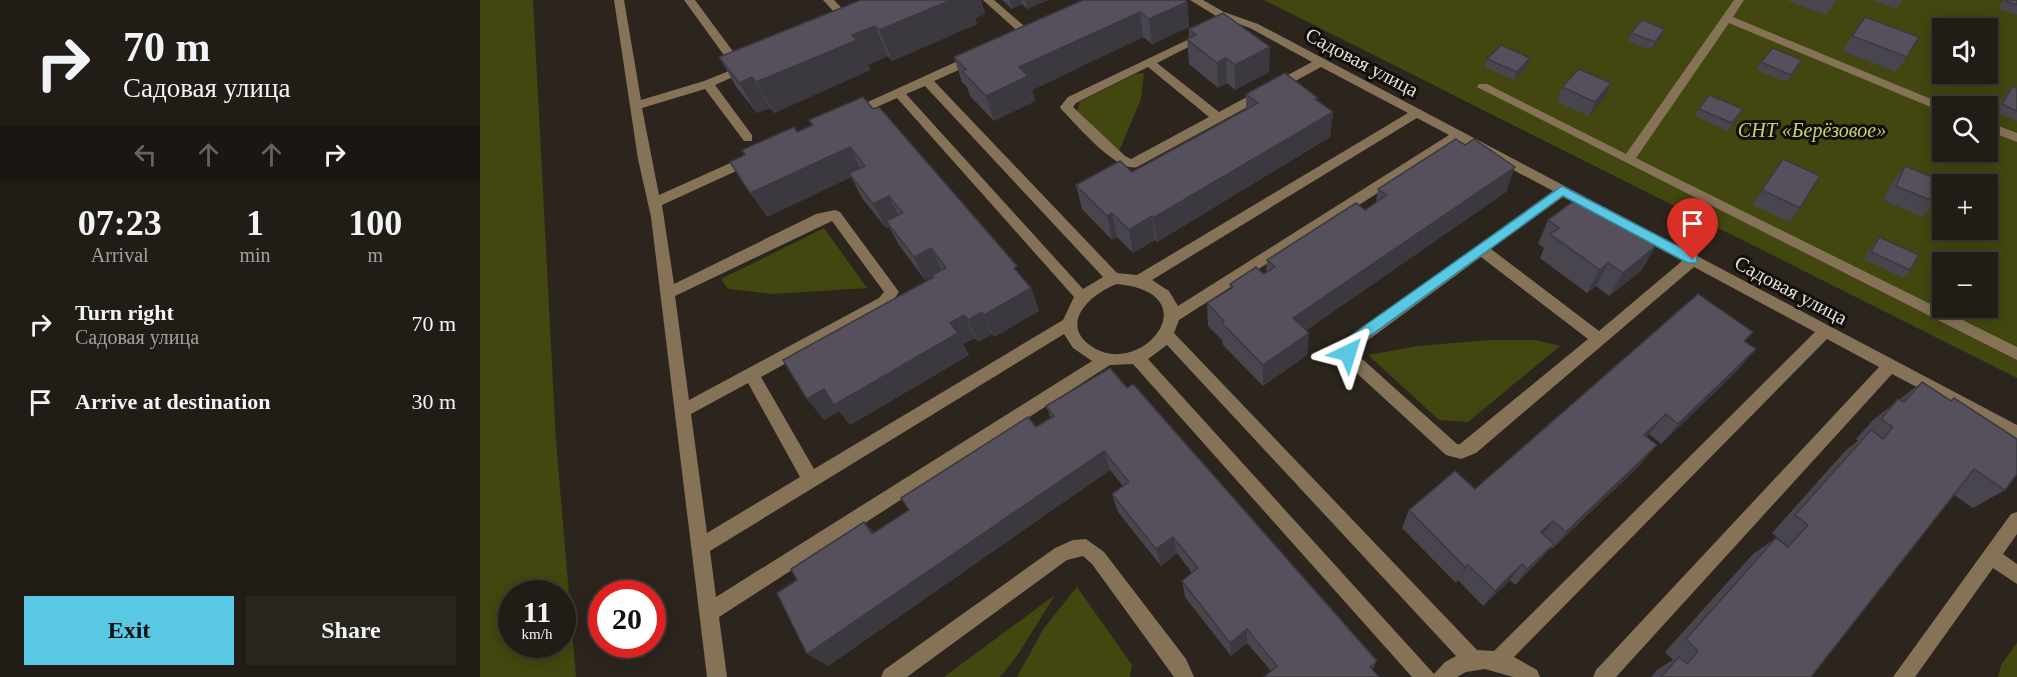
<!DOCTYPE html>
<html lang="en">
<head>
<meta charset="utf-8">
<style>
  body { margin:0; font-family:"Times New Roman",serif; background:#29251f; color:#f1f3f6; height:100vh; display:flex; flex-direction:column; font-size:22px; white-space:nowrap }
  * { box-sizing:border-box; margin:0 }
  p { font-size:20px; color:#a2a1a1 }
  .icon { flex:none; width:33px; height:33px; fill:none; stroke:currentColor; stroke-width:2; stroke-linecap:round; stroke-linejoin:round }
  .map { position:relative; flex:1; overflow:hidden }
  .details { display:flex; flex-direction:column; background:#211c16; width:480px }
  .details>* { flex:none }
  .top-card { background:#211c16; color:#f1f3f6; overflow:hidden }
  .controls { position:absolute; left:1452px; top:18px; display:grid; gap:12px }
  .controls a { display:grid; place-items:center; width:66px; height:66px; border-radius:0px; background:#211c16; box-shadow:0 3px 15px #0003,0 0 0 2px #3e3a35; font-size:30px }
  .speed { position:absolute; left:18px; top:580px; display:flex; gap:12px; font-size:30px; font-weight:700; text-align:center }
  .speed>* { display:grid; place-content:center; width:78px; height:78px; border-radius:50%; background:#211c16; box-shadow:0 3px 15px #0003,0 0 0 2px #3e3a35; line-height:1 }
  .speed small { font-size:15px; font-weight:400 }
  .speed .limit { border:9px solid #d22; background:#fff; color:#111 }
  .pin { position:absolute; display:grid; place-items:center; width:51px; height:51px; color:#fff; margin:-62px -26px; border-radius:50% 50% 50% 0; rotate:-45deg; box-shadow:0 0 6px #0007 }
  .pin .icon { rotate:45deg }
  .me { position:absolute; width:66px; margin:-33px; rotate:41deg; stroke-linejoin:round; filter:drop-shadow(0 0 4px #0008) }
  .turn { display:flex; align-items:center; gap:21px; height:126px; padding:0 24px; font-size:27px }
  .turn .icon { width:78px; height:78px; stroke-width:2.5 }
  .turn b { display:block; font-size:42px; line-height:51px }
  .lanes { display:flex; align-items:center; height:57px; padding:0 24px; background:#0003; justify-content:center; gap:30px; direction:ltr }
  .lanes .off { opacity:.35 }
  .eta { display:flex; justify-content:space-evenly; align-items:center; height:102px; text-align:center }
  .eta b { font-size:36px; font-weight:600; line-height:42px }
  .action { display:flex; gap:12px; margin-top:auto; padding:12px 24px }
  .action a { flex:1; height:69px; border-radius:0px; background:#58c8e4; color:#111; font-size:24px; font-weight:600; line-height:69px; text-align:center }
  .action a+a { background:#29251f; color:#f1f3f6 }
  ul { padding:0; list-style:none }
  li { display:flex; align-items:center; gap:18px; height:78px; padding:0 24px }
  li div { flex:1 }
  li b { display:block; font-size:22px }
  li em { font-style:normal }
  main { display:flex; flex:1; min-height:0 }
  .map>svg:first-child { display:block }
  .green { fill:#42470f; fill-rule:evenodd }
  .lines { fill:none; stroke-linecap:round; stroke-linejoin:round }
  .minor { fill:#857257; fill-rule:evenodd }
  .wall { fill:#49454e }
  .shaded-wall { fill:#3c3840 }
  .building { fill:#55505b; stroke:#3c3840; stroke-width:1.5 }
  .route { fill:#58c8e4; stroke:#398294; stroke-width:1.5 }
  .labels { text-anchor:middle; stroke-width:6; stroke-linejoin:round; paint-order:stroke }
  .street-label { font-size:20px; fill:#e4e0da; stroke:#120f0b }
  .park-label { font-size:20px; font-style:italic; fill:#c9d36a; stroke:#120f0b }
</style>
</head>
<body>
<main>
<section class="details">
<div class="top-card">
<div class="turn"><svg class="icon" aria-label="right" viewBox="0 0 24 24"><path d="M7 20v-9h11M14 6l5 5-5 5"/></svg><div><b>70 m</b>Садовая улица</div></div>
<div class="lanes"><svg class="icon off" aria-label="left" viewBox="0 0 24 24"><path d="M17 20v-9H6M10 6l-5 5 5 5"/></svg><svg class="icon off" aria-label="ahead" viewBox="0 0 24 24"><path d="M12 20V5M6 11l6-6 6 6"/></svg><svg class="icon off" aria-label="ahead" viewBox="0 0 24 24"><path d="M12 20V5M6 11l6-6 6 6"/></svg><svg class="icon" aria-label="right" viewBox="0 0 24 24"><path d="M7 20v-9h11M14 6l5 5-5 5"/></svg></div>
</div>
<div class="eta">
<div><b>07:23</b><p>Arrival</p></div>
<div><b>1</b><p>min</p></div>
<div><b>100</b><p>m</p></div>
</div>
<ul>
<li><svg class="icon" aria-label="right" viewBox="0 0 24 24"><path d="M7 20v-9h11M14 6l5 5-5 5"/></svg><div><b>Turn right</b><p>Садовая улица</p></div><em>70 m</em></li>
<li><svg class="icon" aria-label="arrive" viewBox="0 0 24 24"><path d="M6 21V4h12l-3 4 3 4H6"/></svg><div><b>Arrive at destination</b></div><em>30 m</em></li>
</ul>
<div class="action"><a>Exit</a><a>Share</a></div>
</section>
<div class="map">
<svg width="1537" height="677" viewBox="0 0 1537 677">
  <rect width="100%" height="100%" fill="#2c251d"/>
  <g class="green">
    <path d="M 0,0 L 53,0 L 76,441 L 96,677 L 0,677 ZM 32,594 L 82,594 L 82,645 L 32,645 Z"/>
    <path d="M 784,0 L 1537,0 L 1537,378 ZM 1462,28 L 1508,28 L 1508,74 L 1462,74 ZM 1462,106 L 1508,106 L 1508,152 L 1462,152 ZM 1462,184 L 1508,184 L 1508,230 L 1462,230 ZM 1462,262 L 1508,262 L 1508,308 L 1462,308 Z"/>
    <path d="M 664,73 L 661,99 L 639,151 L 597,111 L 600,102 L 656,74 Z"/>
    <path d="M 344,228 L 387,288 L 293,294 L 248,289 L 241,279 Z"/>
    <path d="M 1009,340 L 1055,340 L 1080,346 L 988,422 L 959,420 L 888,355 L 938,346 Z"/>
    <path d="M 597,587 L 652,665 L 650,677 L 537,677 L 564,628 Z"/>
    <path d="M 575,595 L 537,656 L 520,677 L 464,677 Z"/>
    <path d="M 1537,643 L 1537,677 L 1518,677 L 1521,665 Z"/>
  </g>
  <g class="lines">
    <g class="minor">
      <path d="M 134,0 L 144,0 L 161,100 L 224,81 L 254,69 L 204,0 L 215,0 L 263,65 L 271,65 L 273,68 L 235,85 L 272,135 L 272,141 L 264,141 L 225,89 L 162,108 L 179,195 L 266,156 L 271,155 L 277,159 L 276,162 L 182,205 L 194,284 L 336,214 L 355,210 L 360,212 L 419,292 L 409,306 L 281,377 L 334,469 L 583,320 L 594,297 L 417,98 L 372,118 L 366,114 L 368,111 L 491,55 L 499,55 L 499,61 L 454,81 L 637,273 L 657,275 L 928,113 L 841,67 L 657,167 C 637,173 596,124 582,110 L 580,107 L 588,97 L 726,31 L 730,32 L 730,36 L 677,63 L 739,112 L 832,62 L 770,28 L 736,16 L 710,0 L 723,0 L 744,12 L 778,24 L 1537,425 L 1537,440 L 1412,374 L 1136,677 L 1113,677 L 1116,670 L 1399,367 L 1347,339 L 1034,657 L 1057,670 L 1060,677 L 1033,677 L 1005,669 L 986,672 L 977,677 L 932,677 L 653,364 L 630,365 L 239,617 L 247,677 L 227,677 L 171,217 L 158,159 ZM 668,67 L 729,117 L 651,159 L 645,156 L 593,107 L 596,103 ZM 445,86 L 623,277 L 603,289 L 426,94 ZM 937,118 L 969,135 L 698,306 L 689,291 L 672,280 ZM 979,141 L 1073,191 L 863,342 C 857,352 863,358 870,367 L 966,455 L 981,459 L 996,453 L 1214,267 L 1335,332 L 1014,651 L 997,650 L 694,333 L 699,320 ZM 1083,197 L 1202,261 L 1119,331 L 1011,249 ZM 352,221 L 404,292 L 399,298 L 209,400 L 195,296 ZM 1001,257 L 1108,339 L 980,444 L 977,444 L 880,357 L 876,349 ZM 637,284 C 732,293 661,381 611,346 C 578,323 612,293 637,284 ZM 584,334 L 593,348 L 612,361 L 236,597 L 230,551 ZM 687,345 L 976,656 L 965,662 L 954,674 L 668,359 ZM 268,383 L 320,477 L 227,533 L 211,414 Z"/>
      <path d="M 343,0 L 354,0 L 375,22 L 375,26 L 367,26 Z"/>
      <path d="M 503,0 L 514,0 L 552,33 L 552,37 L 544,37 Z"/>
      <path d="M 1254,0 L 1264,0 L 1253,17 L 1468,106 L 1462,106 L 1462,111 L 1458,110 L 1249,23 L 1156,158 L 1537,347 L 1537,360 L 997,87 L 999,84 L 1007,84 L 1146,154 Z"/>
      <path d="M 1508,122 L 1537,133 L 1537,142 L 1508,131 Z"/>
      <path d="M 1537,512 L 1537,534 L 1523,554 L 1537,564 L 1537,584 L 1513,568 L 1435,677 L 1413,677 L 1531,514 Z"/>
      <path d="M 606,539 L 624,552 L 706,659 L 714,677 L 694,677 L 612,564 L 603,556 L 587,560 L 427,677 L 401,677 L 404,670 L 575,548 L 593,540 Z"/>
    </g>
  </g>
  <g class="wall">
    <path d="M 381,0 L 501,0 L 505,14 L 495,18 L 497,24 L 412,61 L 408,56 L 388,65 L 390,70 L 294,113 L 290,108 L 277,113 L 257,88 L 239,57 Z"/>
    <path d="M 522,0 L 568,0 L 547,9 L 542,4 L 532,9 Z"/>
    <path d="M 603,0 L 707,2 L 709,27 L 672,44 L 663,37 L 552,90 L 555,101 L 514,121 L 490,96 L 487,87 L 482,82 L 474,57 Z"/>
    <path d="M 1306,0 L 1357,0 L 1346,15 Z"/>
    <path d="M 1393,0 L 1422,0 L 1416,9 Z"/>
    <path d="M 1523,0 L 1537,0 L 1537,15 L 1518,8 Z"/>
    <path d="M 1385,17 L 1427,57 L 1416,72 L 1362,51 Z"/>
    <path d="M 709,29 L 789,72 L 755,90 L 747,83 L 738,88 L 709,64 L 707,39 L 709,38 Z"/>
    <path d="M 1185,29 L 1182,37 L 1171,50 L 1148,41 L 1151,33 Z"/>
    <path d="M 1050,58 L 1048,66 L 1034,80 L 1005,67 L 1007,59 Z"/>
    <path d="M 1281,62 L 1318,68 L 1306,82 L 1276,70 Z"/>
    <path d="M 1082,87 L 1125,97 L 1109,116 L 1077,102 Z"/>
    <path d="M 1532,87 L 1537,88 L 1537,121 L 1515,112 L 1525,94 Z"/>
    <path d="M 766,94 L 838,98 L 837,101 L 853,112 L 850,137 L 677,242 L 675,240 L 653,253 L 637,237 L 632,240 L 602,209 L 596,185 L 652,172 L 766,109 Z"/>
    <path d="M 383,97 L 551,288 L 559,311 L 514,337 L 512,334 L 498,342 L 495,338 L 483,344 L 489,355 L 370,425 L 359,411 L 344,420 L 454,278 L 453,276 L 445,280 L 419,245 L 409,227 L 406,228 L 382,198 L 371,177 L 287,217 L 265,155 L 332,125 L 329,120 Z"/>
    <path d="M 1219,109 L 1263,109 L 1248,131 L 1214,116 Z"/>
    <path d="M 1303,159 L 1320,208 L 1310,222 L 1272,205 Z"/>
    <path d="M 1425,166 L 1455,202 L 1442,217 L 1403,200 L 1413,181 Z"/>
    <path d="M 898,189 L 1026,192 L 826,330 L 829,333 L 827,355 L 783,386 L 743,345 L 742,340 L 728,326 L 727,303 L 750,289 L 750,284 L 784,274 L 786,273 L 787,260 L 885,210 L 896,202 Z"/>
    <path d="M 1068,220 L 1162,270 L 1129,296 L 1116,286 L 1107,293 L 1060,258 L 1064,248 L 1058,244 Z"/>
    <path d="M 1399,237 L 1430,270 L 1423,278 L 1384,259 L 1393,244 Z"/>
    <path d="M 1265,342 L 1257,371 L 1181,444 L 1169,434 L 1167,437 L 1160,465 L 1072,549 L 1070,548 L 1060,560 L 1035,585 L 1030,580 L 1003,606 L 978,580 L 976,583 L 922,528 L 929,510 L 995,489 Z"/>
    <path d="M 1442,382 L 1470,401 L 1474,398 L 1525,490 L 1493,508 L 1474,495 L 1331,677 L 1171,677 L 1178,669 L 1193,660 L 1185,652 L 1273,554 L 1296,538 L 1303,543 L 1303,542 L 1292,533 L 1366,450 L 1378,441 L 1376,439 L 1393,420 Z"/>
    <path d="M 647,388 L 897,661 L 892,670 L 791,671 L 767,643 L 751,656 L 705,597 L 702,581 L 712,573 L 697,553 L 681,566 L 638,512 L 632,494 L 643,486 L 630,470 L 348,666 L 394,533 L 571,418 L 566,406 Z"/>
  </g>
  <g class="shaded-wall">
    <path d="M 471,0 L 501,0 L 505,14 L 495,18 L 497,24 L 412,61 L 399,30 Z"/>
    <path d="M 530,0 L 540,0 L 542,4 L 532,9 Z"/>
    <path d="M 545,0 L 568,0 L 547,9 Z"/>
    <path d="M 707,2 L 709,27 L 672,44 L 669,19 Z"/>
    <path d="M 660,12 L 663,37 L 552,90 L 555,101 L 514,121 L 506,96 L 539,67 Z"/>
    <path d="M 395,26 L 408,56 L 388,65 L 390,70 L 294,113 L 276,82 L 372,35 Z"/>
    <path d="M 1185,29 L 1182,37 L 1171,50 L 1175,42 Z"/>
    <path d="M 790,47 L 789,72 L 755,90 L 755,65 Z"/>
    <path d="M 746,58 L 747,83 L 738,88 L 737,63 Z"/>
    <path d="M 1050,58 L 1048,66 L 1034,80 L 1037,72 Z"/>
    <path d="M 272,77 L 290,108 L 277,113 L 259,83 Z"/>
    <path d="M 1131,83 L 1125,97 L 1109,116 L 1115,102 Z"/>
    <path d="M 838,98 L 835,123 L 853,112 L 850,137 L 677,242 L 673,218 Z"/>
    <path d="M 370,147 L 382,172 L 369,173 L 371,177 L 287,217 L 270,193 Z"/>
    <path d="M 1035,167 L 1026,192 L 811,341 L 813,318 Z"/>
    <path d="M 409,196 L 421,221 L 406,221 L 409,227 L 406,228 L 393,204 Z"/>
    <path d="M 632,213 L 637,237 L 632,240 L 627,216 Z"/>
    <path d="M 672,216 L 675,240 L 653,253 L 649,230 Z"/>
    <path d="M 1176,246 L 1162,270 L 1129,296 L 1143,273 Z"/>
    <path d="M 451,248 L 462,271 L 445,280 L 434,257 Z"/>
    <path d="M 1128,263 L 1116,286 L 1107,293 L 1120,270 Z"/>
    <path d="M 551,288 L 559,311 L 514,337 L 504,315 Z"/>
    <path d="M 502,312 L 512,334 L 498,342 L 488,320 Z"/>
    <path d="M 484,315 L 495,338 L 483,344 L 489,355 L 370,425 L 359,411 L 344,420 L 327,399 Z"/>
    <path d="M 829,333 L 827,355 L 783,386 L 783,365 Z"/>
    <path d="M 1276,349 L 1257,371 L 1181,444 L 1198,424 Z"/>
    <path d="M 1186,414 L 1169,434 L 1148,455 L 1164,435 Z"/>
    <path d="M 1177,445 L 1160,465 L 1072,549 L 1086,532 Z"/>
    <path d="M 624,451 L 630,470 L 348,666 L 327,654 Z"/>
    <path d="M 1073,521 L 1060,538 L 1061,532 Z"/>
    <path d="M 384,522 L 401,539 L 392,534 Z"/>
    <path d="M 693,537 L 697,553 L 681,566 L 676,549 Z"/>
    <path d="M 1074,544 L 1060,560 L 1035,585 L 1047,569 Z"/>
    <path d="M 1042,564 L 1030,580 L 1003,606 L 1015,591 Z"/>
    <path d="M 988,565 L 976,583 L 985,567 Z"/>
    <path d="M 767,629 L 767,643 L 751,656 L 750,643 Z"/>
  </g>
  <g class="building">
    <path d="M 381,0 L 471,0 L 399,30 L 395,26 L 372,35 L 377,40 L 276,82 L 272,77 L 259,83 L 239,57 Z"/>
    <path d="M 603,0 L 705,0 L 707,2 L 669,19 L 660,12 L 539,67 L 548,76 L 506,96 L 482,71 L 486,69 L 474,57 Z"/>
    <path d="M 1525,0 L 1537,0 L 1537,5 L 1525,1 Z"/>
    <path d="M 743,13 L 790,47 L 755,65 L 746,58 L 737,63 L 707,39 L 716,35 L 709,29 Z"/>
    <path d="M 1385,17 L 1439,37 L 1427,57 L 1372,36 Z"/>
    <path d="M 1162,20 L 1185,29 L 1175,42 L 1151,33 Z"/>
    <path d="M 1021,45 L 1050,58 L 1037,72 L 1007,59 Z"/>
    <path d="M 1293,48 L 1322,60 L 1311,75 L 1281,62 Z"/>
    <path d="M 1099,69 L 1131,83 L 1115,102 L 1082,87 Z"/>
    <path d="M 805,73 L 838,98 L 835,99 L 853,112 L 673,218 L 672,216 L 649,230 L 632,213 L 627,216 L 596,185 L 640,161 L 652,172 L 778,103 L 766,94 Z"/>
    <path d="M 1532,87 L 1537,88 L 1537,111 L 1522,104 Z"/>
    <path d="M 1229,95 L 1263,109 L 1252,123 L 1219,109 Z"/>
    <path d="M 383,97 L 393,109 L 399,107 L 537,266 L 534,268 L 551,288 L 504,315 L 502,312 L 488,320 L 484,315 L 470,323 L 478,333 L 354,405 L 344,389 L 327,399 L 303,360 L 454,277 L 452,275 L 466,268 L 451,248 L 434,257 L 406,221 L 423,213 L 409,196 L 393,204 L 369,173 L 385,166 L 370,147 L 270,193 L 250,162 L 265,155 L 262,150 L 314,127 L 317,132 L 333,125 L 329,120 Z"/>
    <path d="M 976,139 L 985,145 L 994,139 L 1035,167 L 813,318 L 829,333 L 783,365 L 742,323 L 744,321 L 727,303 L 753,287 L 750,284 L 776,267 L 784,274 L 795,267 L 787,260 L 876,203 L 885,210 L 907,195 L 898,189 Z"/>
    <path d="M 1303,159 L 1340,176 L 1320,208 L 1282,190 Z"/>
    <path d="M 1425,166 L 1464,182 L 1455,202 L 1416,186 Z"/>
    <path d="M 1102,195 L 1176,246 L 1143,273 L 1128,263 L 1120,270 L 1070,234 L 1079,228 L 1068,220 Z"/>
    <path d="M 1399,237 L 1439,255 L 1430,270 L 1391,252 Z"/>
    <path d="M 1218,294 L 1273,332 L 1264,341 L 1276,349 L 1198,424 L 1186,414 L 1164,435 L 1177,445 L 1086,532 L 1073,521 L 1061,532 L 1074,544 L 1047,569 L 1042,564 L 1015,591 L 988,565 L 985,567 L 929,510 L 975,471 L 995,489 Z"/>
    <path d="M 630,368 L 647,388 L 653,384 L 897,661 L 890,667 L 899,677 L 784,677 L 797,666 L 767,629 L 750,643 L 702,581 L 718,568 L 693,537 L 676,549 L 632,494 L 649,482 L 624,451 L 327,654 L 297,593 L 317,580 L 311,569 L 384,522 L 392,534 L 429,510 L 421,498 L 548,417 L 556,427 L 574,416 L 566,406 Z"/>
    <path d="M 1442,382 L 1471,401 L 1474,398 L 1537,439 L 1537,474 L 1525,490 L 1494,469 L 1331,677 L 1181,677 L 1199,657 L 1207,664 L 1218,651 L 1206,639 L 1296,538 L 1308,547 L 1328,525 L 1315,515 L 1391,430 L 1403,439 L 1413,427 L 1401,419 L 1418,399 L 1424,402 Z"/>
  </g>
  <path class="route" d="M 1082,186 L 1217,256 L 1217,263 L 1208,263 L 1083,196 L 879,344 L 873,357 L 863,357 L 862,345 L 870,336 Z"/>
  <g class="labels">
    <g class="street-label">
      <text transform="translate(882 62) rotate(28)" y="7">Садовая улица</text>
      <text transform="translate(1311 290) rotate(28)" y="7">Садовая улица</text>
    </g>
    <g class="park-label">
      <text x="1332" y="137">СНТ «Берёзовое»</text>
    </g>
  </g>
</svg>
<div class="controls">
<a><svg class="icon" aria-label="sound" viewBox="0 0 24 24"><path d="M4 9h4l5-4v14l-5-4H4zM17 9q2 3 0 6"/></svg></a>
<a><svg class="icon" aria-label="search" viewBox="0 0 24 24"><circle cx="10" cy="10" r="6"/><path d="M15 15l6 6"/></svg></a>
<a>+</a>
<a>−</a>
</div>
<div class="speed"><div>11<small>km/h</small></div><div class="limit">20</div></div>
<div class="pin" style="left:1213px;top:260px;background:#d93025"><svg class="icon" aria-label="arrive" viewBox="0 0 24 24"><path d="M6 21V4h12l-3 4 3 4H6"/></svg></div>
<svg class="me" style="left:868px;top:353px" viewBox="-20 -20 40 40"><path d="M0-17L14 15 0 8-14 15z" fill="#58c8e4" stroke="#fff" stroke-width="4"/></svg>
</div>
</main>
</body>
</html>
